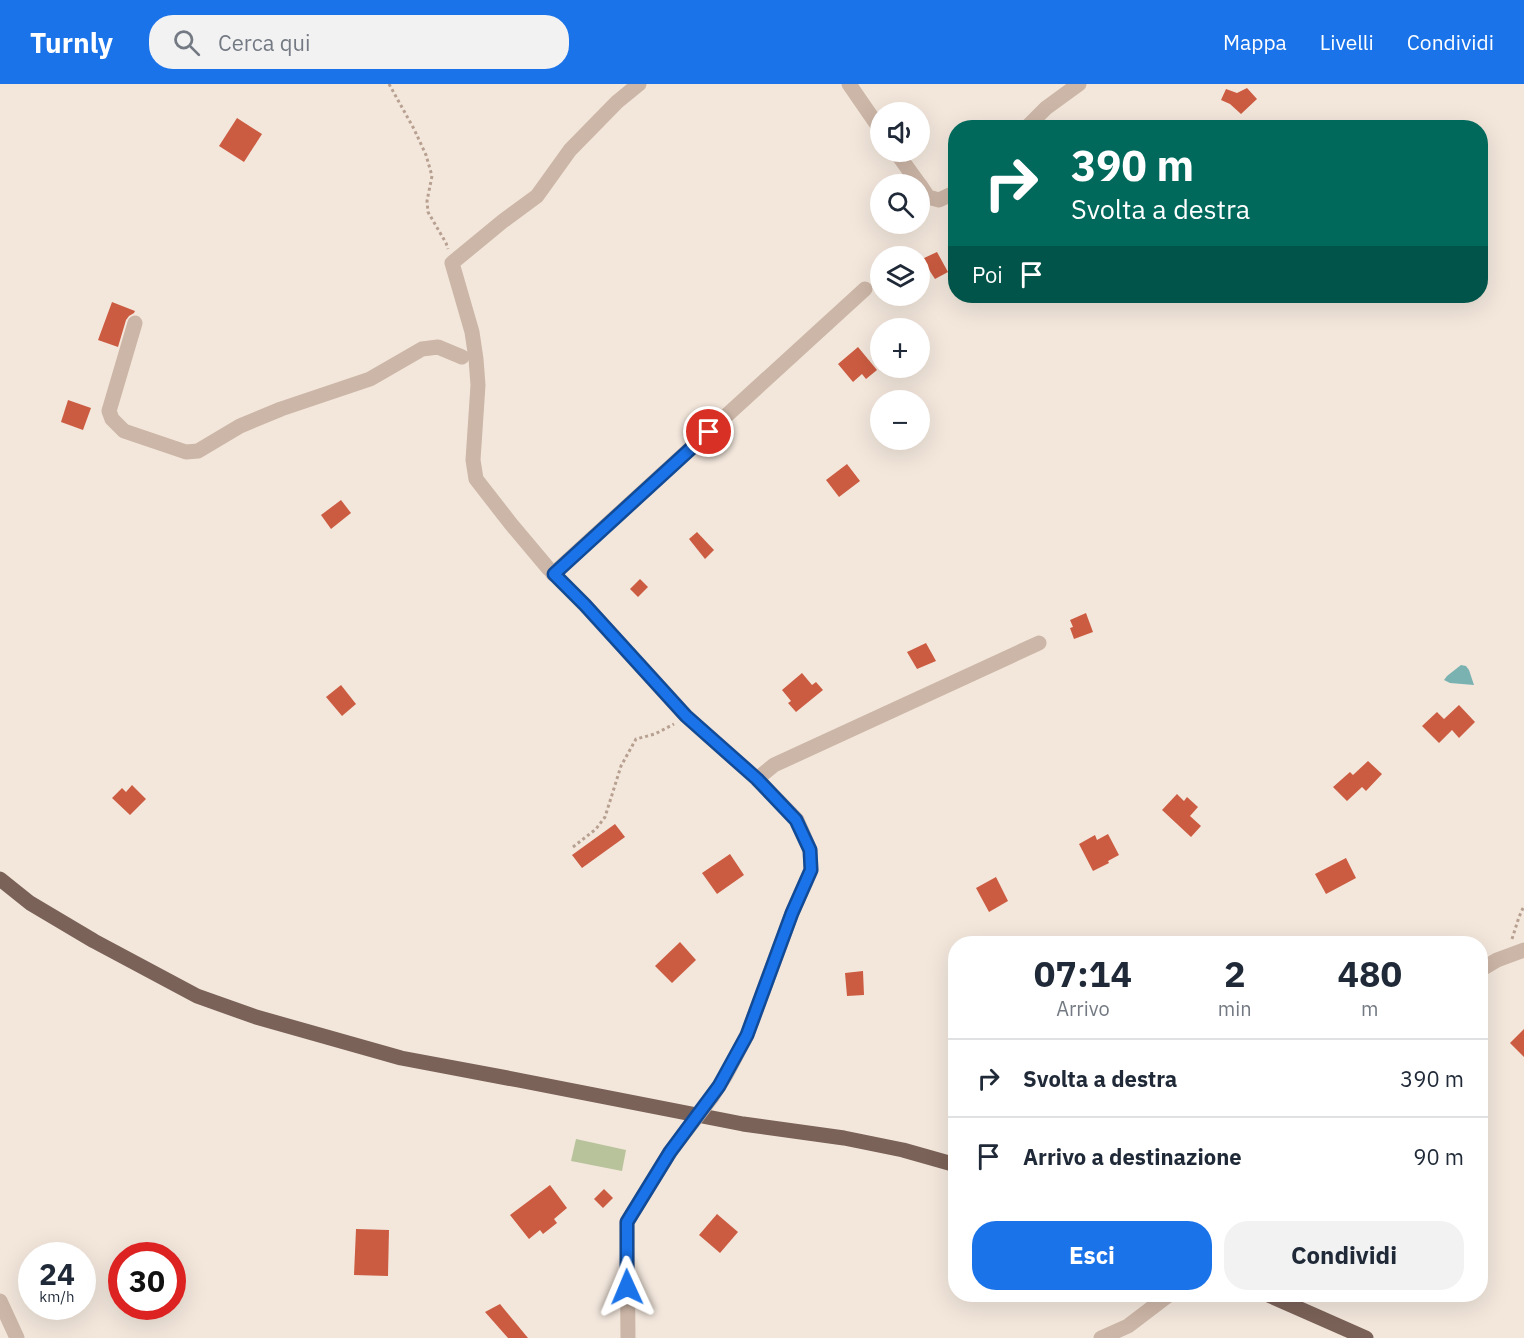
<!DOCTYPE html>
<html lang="it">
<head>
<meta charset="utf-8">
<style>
  body { margin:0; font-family:"IBM Plex Sans",sans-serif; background:#f2f2f3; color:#1f2937; height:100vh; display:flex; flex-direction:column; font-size:22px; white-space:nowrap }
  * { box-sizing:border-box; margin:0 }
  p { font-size:20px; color:#747a83 }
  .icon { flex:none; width:33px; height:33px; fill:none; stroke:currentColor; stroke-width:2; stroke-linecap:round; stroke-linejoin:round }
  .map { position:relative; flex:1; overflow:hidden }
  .side { position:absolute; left:948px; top:852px; width:540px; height:366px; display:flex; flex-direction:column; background:#fff; border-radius:24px; box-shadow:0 6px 24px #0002 }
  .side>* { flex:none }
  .guide { position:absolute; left:948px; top:36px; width:540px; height:183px; border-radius:24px; box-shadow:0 6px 24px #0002; background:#00695c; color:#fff; overflow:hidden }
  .tools { position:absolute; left:870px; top:18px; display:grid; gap:12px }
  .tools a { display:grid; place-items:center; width:60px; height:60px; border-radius:50%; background:#fff; box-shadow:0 6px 24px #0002; font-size:30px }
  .speed { position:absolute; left:18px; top:1158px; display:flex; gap:12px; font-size:30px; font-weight:700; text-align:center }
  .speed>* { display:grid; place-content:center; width:78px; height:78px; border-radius:50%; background:#fff; box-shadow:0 6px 24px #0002; line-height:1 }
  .speed small { font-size:15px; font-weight:400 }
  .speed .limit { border:9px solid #d22; background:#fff; color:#111 }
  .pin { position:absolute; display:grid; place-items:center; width:51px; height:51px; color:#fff; margin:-26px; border:3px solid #fff; border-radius:50%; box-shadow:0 2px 6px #0007 }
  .me { position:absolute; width:66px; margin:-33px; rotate:359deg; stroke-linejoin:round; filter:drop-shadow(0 0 4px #0008) }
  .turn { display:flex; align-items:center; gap:21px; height:126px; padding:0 24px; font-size:27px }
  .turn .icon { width:78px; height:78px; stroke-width:2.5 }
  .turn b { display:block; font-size:42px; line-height:51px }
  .then { display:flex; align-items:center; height:57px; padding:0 24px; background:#0003; gap:12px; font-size:22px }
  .eta { display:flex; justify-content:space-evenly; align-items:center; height:102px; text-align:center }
  .eta b { font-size:36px; font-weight:800; line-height:42px }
  .cta { display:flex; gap:12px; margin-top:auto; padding:12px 24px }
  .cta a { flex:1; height:69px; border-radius:24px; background:#1a73e8; color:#fff; font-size:24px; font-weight:800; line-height:69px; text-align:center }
  .cta a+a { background:#f2f2f3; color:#1f2937 }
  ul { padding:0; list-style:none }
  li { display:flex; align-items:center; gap:18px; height:78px; padding:0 24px; border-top:2px solid #e0e1e3 }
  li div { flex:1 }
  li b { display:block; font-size:22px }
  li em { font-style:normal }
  header { display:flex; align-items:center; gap:36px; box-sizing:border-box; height:84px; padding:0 30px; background:#1a73e8; color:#fff }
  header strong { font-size:28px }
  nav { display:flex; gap:33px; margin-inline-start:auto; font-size:21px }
  .search { width:420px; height:54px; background:#f2f2f3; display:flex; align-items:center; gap:15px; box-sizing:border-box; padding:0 21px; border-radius:24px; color:#747a83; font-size:22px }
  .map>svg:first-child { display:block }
  .green { fill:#b8c39b }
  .water { fill:#79b2b1 }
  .building { fill:#cc5c41 }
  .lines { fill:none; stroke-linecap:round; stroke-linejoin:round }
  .path { stroke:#b8a091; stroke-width:3; stroke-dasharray:3 3; stroke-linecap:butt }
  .minor { stroke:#ccb6a7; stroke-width:15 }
  .major { stroke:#7b6258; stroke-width:15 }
  .minor-bridge { stroke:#ccb6a7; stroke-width:15 }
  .route-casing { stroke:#114b97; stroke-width:15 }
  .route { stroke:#1a73e8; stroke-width:10 }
</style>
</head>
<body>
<header>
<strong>Turnly</strong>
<div class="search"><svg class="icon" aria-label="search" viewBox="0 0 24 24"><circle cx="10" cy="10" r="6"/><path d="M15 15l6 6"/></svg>Cerca qui</div>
<nav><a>Mappa</a><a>Livelli</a><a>Condividi</a></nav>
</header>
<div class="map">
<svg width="1524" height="1254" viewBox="0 0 1524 1254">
  <rect width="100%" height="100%" fill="#f3e7dc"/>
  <path class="green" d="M 576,1055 L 626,1066 L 622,1087 L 571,1077 Z"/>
  <path class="water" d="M 1461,581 L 1466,582 L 1469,586 L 1474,601 L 1450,599 L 1444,596 L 1447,592 Z"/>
  <g class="building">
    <path d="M 1247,4 L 1257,15 L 1241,30 L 1230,20 L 1221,16 L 1226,5 L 1237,9 Z"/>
    <path d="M 237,34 L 262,50 L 244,78 L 219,62 Z"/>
    <path d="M 937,168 L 948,188 L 935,195 L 922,175 Z"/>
    <path d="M 112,218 L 135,227 L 134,229 L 129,232 L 126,236 L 118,263 L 98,256 Z"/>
    <path d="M 858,263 L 877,286 L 866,295 L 862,290 L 853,298 L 838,280 Z"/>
    <path d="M 68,316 L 91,324 L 83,346 L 61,338 Z"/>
    <path d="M 847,380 L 860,397 L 839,413 L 826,396 Z"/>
    <path d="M 341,416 L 351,429 L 331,445 L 321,431 Z"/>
    <path d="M 697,448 L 714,466 L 705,475 L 689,455 Z"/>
    <path d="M 640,495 L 648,503 L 638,513 L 630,505 Z"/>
    <path d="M 1086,529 L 1093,548 L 1074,555 L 1070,544 L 1073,543 L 1070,536 Z"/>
    <path d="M 926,559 L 936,577 L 917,585 L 907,568 Z"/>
    <path d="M 802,589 L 812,601 L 816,598 L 823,606 L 796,628 L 788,619 L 791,617 L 782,606 Z"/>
    <path d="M 341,601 L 356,620 L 342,632 L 326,613 Z"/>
    <path d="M 1459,621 L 1475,638 L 1459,654 L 1452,646 L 1439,659 L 1422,642 L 1437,628 L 1444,635 Z"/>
    <path d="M 1368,677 L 1382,690 L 1366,707 L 1362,703 L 1347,717 L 1333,703 L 1350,688 L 1353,691 Z"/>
    <path d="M 132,701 L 146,715 L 130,731 L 112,714 L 122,704 L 126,708 Z"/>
    <path d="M 1177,710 L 1184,717 L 1187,713 L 1198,723 L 1190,732 L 1201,742 L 1191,753 L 1162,726 Z"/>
    <path d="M 615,740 L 625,753 L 582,784 L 572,771 Z"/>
    <path d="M 1108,750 L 1119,771 L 1108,777 L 1109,779 L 1093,787 L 1079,760 L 1095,751 L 1097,756 Z"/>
    <path d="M 730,770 L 744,791 L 717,810 L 702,789 Z"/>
    <path d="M 1346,774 L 1356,794 L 1326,810 L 1315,790 Z"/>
    <path d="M 996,793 L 1008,817 L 989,828 L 976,804 Z"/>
    <path d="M 680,858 L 696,876 L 672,899 L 655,882 Z"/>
    <path d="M 863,887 L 864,911 L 847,912 L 845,889 Z"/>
    <path d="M 1524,945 L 1524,973 L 1510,959 Z"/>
    <path d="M 550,1101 L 567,1124 L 554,1135 L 557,1139 L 543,1150 L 540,1146 L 529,1155 L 510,1131 Z"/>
    <path d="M 604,1105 L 613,1114 L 603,1124 L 594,1115 Z"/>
    <path d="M 717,1130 L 738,1148 L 720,1169 L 699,1151 Z"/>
    <path d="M 356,1145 L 389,1146 L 388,1192 L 354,1191 Z"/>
    <path d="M 500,1220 L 528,1254 L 508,1254 L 485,1228 Z"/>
  </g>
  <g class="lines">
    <g class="path">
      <path d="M 389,0 L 414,45 L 426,71 L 432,92 L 427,117 L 428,128 L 446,159 L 448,165"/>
      <path d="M 573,763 L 596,745 L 605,733 L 621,682 L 636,655 L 655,650 L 674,640"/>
      <path d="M 1512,855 L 1519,833 L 1524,822"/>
    </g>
    <g class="minor">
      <path d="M 639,0 L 617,18 L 570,66 L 537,112 L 503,137 L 452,179 L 472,248 L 476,275 L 478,301 L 473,376 L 476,395 L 511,440 L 548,484 L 585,521 L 686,632 L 757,695 L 797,736 L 810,766 L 811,786 L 792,829 L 747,951 L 726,991 L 712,1013"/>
      <path d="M 849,0 L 880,45"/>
      <path d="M 1026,44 L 1046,24 L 1079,0"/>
      <path d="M 896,68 L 919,100"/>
      <path d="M 920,101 L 928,113 L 939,116 L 956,108"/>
      <path d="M 135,239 L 109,327 L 112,335 L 124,347 L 186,368 L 198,367 L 240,342 L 281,325 L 370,295 L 422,265 L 438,263 L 462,273"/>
      <path d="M 553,490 L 865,205"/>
      <path d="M 757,695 L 774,681 L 1039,559"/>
      <path d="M 1480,886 L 1497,876 L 1524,866"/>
      <path d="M 0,1217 L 17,1254"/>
      <path d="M 628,1254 L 627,1138 L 670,1068"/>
      <path d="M 1101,1254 L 1128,1242 L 1170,1210"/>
    </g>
    <g class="major">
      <path d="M 0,795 L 30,819 L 94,857 L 197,912 L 256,933 L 401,974 L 518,996 L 743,1040 L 844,1054 L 903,1066 L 956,1081"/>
      <path d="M 1266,1210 L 1366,1254"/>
    </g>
    <path class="minor-bridge" d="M 670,1068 L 712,1013"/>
  </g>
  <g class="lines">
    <defs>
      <path id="route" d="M 627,1203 L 627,1138 L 670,1068 L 719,1002 L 747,951 L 792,829 L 811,786 L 810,766 L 796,736 L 757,695 L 686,632 L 585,521 L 554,490 L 709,348"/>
    </defs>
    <use href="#route" class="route-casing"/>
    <use href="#route" class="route"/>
  </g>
</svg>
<div class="tools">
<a><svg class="icon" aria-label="sound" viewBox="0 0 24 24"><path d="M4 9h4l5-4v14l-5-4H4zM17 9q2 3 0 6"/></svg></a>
<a><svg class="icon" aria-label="search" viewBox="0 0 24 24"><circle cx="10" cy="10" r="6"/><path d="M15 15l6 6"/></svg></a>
<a><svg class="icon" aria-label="layers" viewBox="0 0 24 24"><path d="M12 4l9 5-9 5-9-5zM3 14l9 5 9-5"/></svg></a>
<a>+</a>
<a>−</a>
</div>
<div class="speed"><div>24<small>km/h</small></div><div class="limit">30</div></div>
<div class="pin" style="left:709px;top:348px;background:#d93025"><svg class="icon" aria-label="arrive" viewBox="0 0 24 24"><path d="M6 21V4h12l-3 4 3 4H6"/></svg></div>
<svg class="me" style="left:627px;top:1203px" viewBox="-20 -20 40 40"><path d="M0-17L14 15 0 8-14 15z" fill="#1a73e8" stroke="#fff" stroke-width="4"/></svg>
<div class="guide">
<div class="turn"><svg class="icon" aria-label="right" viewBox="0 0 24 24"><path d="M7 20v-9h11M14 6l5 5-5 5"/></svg><div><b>390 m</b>Svolta a destra</div></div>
<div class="then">Poi<svg class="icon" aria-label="arrive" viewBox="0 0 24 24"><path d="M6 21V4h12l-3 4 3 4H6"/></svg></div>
</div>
<section class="side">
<div class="eta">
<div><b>07:14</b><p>Arrivo</p></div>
<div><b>2</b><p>min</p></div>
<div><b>480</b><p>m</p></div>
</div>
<ul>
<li><svg class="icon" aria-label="right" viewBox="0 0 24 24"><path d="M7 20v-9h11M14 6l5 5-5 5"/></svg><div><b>Svolta a destra</b></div><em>390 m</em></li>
<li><svg class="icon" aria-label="arrive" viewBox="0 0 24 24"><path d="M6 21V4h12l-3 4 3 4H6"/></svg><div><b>Arrivo a destinazione</b></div><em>90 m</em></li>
</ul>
<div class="cta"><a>Esci</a><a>Condividi</a></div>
</section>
</div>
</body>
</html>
